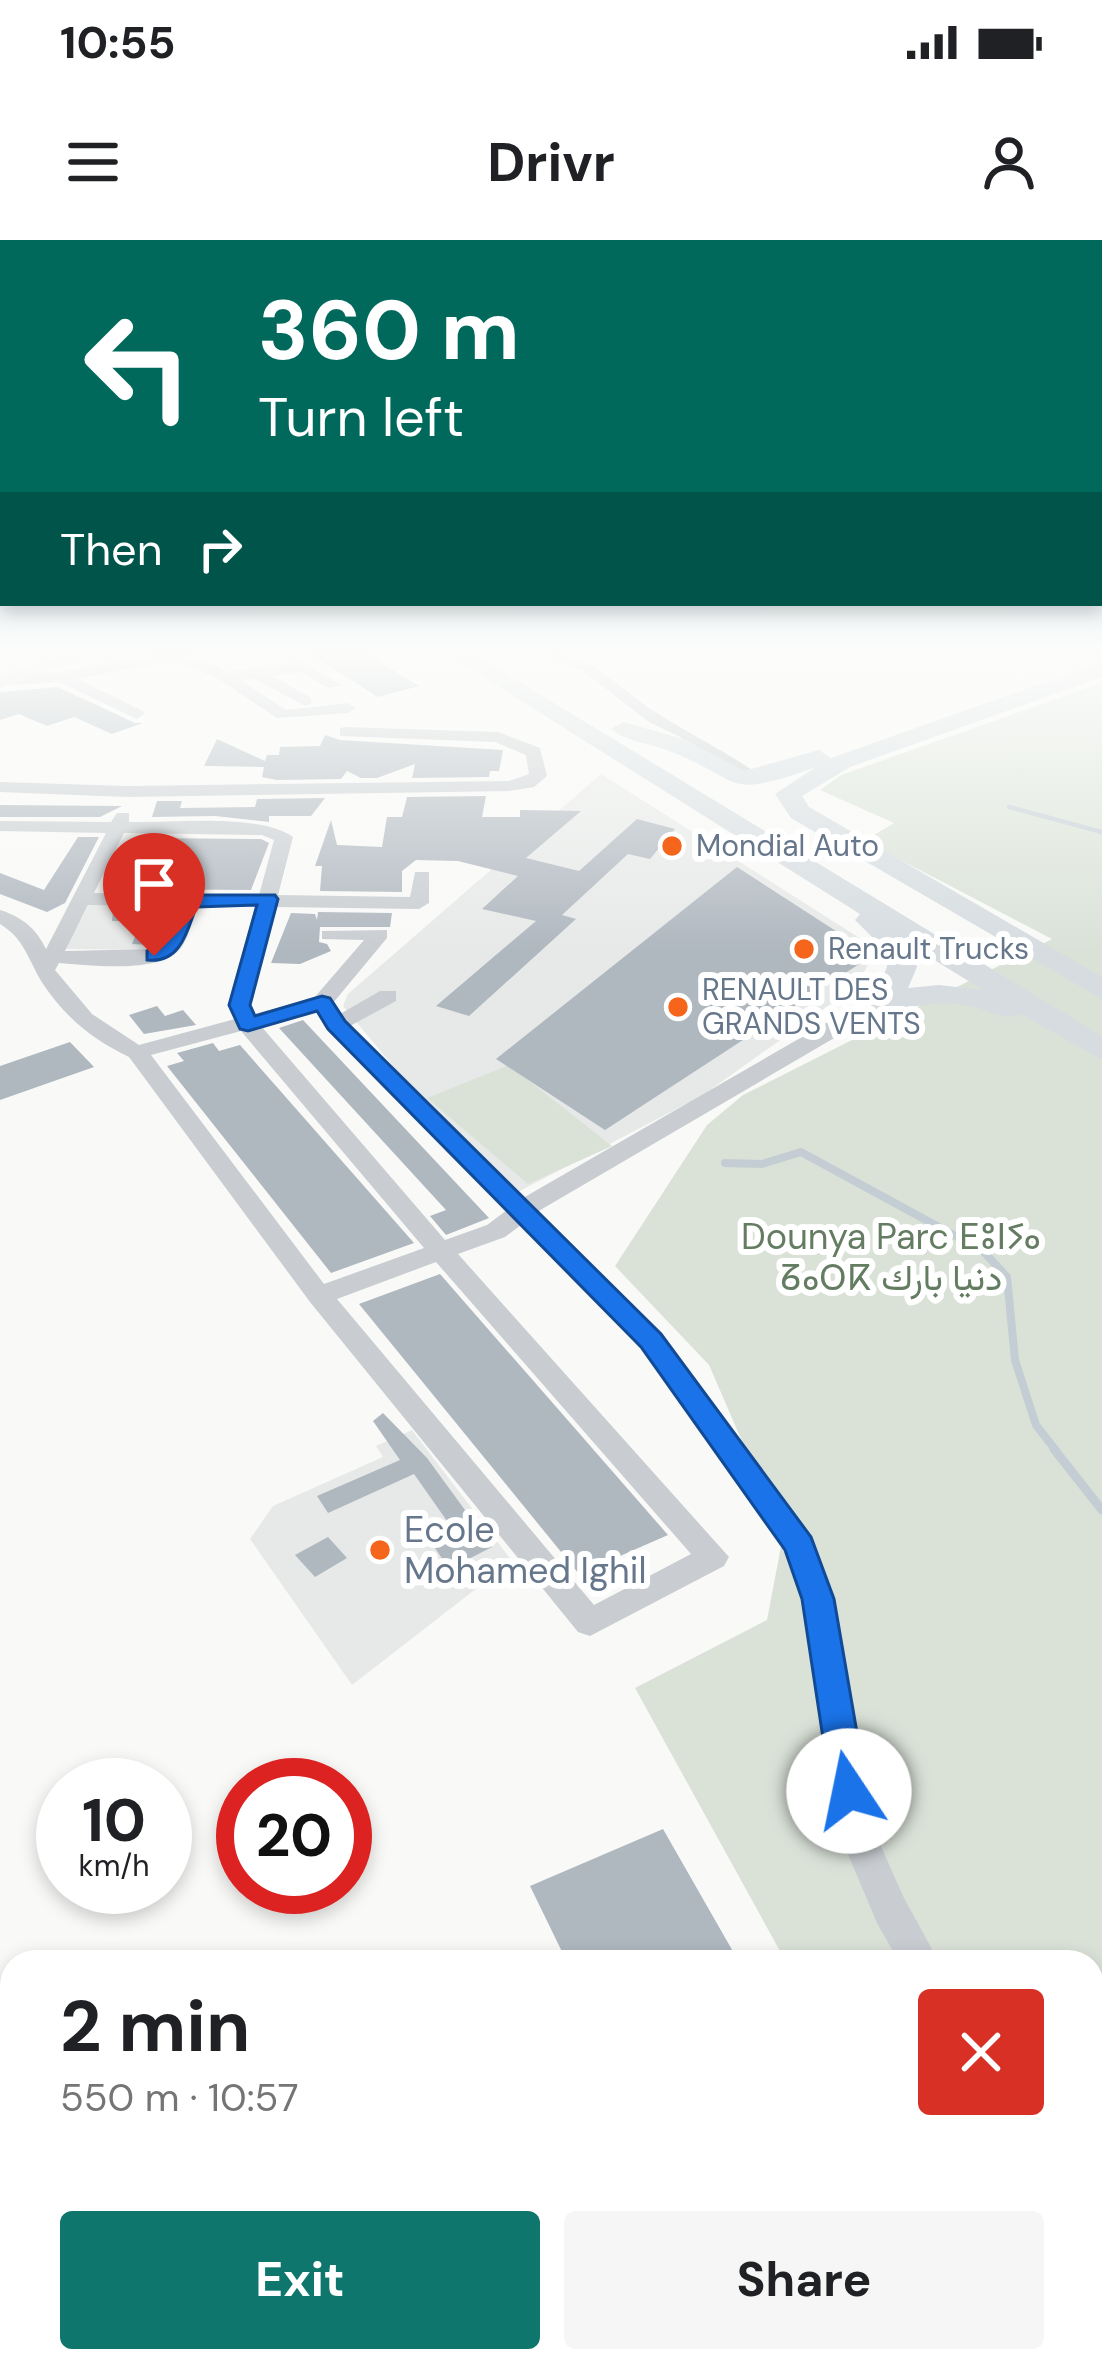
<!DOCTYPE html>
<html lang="en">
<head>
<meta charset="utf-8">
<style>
  body { margin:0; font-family:"DM Sans",Vazirmatn,"Noto Sans Tifinagh",sans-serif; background:#f6f6f6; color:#202124; height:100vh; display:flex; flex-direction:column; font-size:45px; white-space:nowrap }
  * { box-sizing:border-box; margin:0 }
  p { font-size:39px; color:#757577 }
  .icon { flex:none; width:66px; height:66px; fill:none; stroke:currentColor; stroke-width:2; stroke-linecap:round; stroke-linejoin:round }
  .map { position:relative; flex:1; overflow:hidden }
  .details { position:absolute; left:0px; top:1710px; width:1104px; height:423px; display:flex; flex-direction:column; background:#fff; border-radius:36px 36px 0 0; box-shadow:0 6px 18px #0003 }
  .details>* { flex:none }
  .banner { position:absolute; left:0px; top:0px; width:1104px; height:366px; box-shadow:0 6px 18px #0003; background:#00695c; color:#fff; overflow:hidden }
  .speed { position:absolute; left:36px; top:1518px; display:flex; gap:24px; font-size:60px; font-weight:700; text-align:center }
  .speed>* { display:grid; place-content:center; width:156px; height:156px; border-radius:50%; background:#fff; box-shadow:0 6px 18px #0003; line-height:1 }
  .speed small { font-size:30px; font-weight:400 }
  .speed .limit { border:18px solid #d22; background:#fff; color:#111 }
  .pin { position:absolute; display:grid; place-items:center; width:102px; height:102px; color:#fff; margin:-123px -51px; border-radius:50% 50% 50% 0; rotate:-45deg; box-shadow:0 0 12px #0007 }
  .pin .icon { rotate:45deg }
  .me { position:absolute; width:132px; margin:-66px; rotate:349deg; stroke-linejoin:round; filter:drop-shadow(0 0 9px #0008) }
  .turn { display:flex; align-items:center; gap:42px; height:252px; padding:0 60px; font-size:54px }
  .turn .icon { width:156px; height:156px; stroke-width:2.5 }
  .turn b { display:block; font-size:84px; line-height:102px }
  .then { display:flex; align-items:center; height:114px; padding:0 60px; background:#0003; gap:24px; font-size:45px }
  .round { display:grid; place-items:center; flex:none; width:126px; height:126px; border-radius:12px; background:#f6f6f6 }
  .head { display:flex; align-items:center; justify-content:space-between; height:204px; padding:0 60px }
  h1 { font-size:72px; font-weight:700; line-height:90px }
  .action { display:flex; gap:24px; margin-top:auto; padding:24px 60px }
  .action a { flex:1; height:138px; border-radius:12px; background:#0f766e; color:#fff; font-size:48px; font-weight:700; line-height:138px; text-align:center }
  .action a+a { background:#f6f6f6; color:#202124 }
  .status { display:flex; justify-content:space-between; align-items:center; height:84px; padding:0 60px; background:#fff; direction:ltr }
  .status svg { height:33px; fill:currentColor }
  header { display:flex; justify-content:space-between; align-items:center; height:156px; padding:0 60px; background:#fff; font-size:54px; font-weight:700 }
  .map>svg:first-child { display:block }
  .built { fill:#e7e9e8 }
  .green { fill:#dae2d8 }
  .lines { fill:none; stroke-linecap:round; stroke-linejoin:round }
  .stream-far2 { stroke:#c3cdd3; stroke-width:4.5 }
  .stream-far1 { stroke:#c3cdd3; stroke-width:8 }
  .stream { stroke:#c3cdd3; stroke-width:9 }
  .building { fill:#afb7bf }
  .minor { fill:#c9cdd1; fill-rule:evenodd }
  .major { fill:#d6dce0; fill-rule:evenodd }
  .highway { fill:#d6dce0; fill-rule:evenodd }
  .route { fill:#1a73e8; stroke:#114b97; stroke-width:3 }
  .poi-dot { fill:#f5651c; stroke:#fff; stroke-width:4.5 }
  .labels { text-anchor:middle; stroke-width:12; stroke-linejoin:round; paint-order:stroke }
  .far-poi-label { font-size:30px; fill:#66778b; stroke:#fff; text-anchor:start }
  .park-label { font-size:36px; fill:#647c61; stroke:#fff }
  .poi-label { font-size:36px; fill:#66778b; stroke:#fff; text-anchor:start }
</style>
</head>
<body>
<div class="status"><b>10:55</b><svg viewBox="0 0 49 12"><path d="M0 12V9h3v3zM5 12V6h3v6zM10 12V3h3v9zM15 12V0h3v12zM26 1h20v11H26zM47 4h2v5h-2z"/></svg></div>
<header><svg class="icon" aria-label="menu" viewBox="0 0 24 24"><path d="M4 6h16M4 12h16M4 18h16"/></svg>Drivr<svg class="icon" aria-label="person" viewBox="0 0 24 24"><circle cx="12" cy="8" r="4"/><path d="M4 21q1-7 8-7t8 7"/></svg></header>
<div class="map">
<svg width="1102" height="2131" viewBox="0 0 1102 2131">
  <rect width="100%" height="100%" fill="#f9faf7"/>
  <g class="built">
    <path d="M 601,534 L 877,709 L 856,746 L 703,855 L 514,954 L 418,856 L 343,766 L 348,754 Z"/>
    <path d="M 91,661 L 175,663 L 157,710 L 65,709 Z"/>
    <path d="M 412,1190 L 512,1321 L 352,1445 L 250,1299 L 273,1266 L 383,1217 L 376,1206 Z"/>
  </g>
  <g class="green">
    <path d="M 1102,443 L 1102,2131 L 984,2131 L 981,2121 L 1092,2121 L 1092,1722 L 786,1722 L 635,1448 L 767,1380 L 783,1296 L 709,1125 L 615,1026 L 707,885 L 743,855 L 1052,699 L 864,601 L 894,583 L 820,550 L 841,535 Z"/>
    <path d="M 509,825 L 612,906 L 528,944 L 427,858 Z"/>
  </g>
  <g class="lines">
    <path class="stream-far2" d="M 1009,567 L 1102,592"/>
    <path class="stream-far1" d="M 725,923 L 762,924 L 801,912 L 983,1011 L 1007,1037 L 1015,1120 L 1036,1185 L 1057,1212"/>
    <path class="stream" d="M 1054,1209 L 1102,1270"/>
  </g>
  <g class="building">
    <path d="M 308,413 L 365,413 L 419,446 L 378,457 Z"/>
    <path d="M 58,447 L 135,483 L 143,483 L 112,494 L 74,477 L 47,486 L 19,474 L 0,480 L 0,452 Z"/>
    <path d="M 325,495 L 340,500 L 503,510 L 499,531 L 490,531 L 489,537 L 412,538 L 415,524 L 377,538 L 361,538 L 347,531 L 341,539 L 277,540 L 262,537 L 264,527 L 204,526 L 217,499 L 265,521 L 267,515 L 279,515 L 280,507 L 320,506 Z"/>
    <path d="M 486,556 L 482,577 L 520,577 L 520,570 L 581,571 L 526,618 L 579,631 L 637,579 L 675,589 L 650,619 L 628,614 L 562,675 L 576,679 L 469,776 L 436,766 L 536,681 L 482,669 L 518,636 L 458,621 L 416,620 L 402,631 L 402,652 L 320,651 L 322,626 L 315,626 L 331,580 L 337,605 L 382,607 L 387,577 L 402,577 L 407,557 Z"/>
    <path d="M 325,558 L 311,576 L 269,576 L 269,582 L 215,576 L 152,577 L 157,561 L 182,561 L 180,568 L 255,567 L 257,559 Z"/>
    <path d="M 0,565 L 122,566 L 100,577 L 0,577 Z"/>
    <path d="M 78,597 L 99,597 L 65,663 L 47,672 L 0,654 L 0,633 L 44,650 Z"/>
    <path d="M 145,598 L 261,599 L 269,603 L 251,650 L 117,649 L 124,605 Z"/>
    <path d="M 737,627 L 873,715 L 605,890 L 496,819 Z"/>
    <path d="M 113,670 L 170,670 L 153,705 L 132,704 L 142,681 L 112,681 Z"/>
    <path d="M 318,672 L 392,673 L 390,687 L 320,687 L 319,702 L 327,704 L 331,711 L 300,724 L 271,723 L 291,673 L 315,674 L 317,680 Z"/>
    <path d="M 157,766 L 165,776 L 183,770 L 196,785 L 144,794 L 129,775 Z"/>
    <path d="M 303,780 L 489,978 L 446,995 L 430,976 L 446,970 L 279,788 Z"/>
    <path d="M 70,802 L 94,827 L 0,860 L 0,826 Z"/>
    <path d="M 213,803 L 219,811 L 240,805 L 414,1003 L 331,1033 L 167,826 L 184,821 L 177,813 Z"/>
    <path d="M 440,1034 L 668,1295 L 579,1334 L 359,1064 Z"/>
    <path d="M 383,1173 L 427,1218 L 492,1307 L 449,1329 L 435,1308 L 459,1298 L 414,1234 L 328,1273 L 317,1256 L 400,1220 L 373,1181 Z"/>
    <path d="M 328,1297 L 347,1318 L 315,1337 L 295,1315 Z"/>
    <path d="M 663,1589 L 739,1722 L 567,1722 L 530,1646 Z"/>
  </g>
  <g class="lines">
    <g class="minor">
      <path d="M 162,413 L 195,413 L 193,416 L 228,432 L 302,422 L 342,445 L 328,448 L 300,432 L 273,436 L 311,458 L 311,464 L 305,466 L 255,439 L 241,440 L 286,470 L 348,463 L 356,468 L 348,473 L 277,478 L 220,440 L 176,420 L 77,439 L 143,471 L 145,474 L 137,479 L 59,442 L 7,445 L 0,441 L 7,435 L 61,432 Z"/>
      <path d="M 545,413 C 594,413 620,451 660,475 C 692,495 728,513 758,534 L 749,539 L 728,533 L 680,497 L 649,482 L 583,431 Z"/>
      <path d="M 346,487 L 498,492 L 540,508 L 547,536 L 534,547 L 509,551 L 127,557 L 0,552 L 0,542 L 127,546 L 509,541 L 529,534 L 526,515 L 495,502 L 340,496 L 340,488 Z"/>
      <path d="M 117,573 L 129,573 L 129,582 C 171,583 261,573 293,597 L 278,655 L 410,657 L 415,632 L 429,632 L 429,663 L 419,669 L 275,667 L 250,765 L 254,774 L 314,758 L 364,700 L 322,699 L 322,691 L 387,690 L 387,698 L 333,763 L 340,774 L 380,751 L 396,751 L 396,761 L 350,786 L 523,958 L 861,763 L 877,763 L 877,773 L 537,972 L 661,1093 L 811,1297 L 834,1359 L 875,1593 L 904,1658 L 939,1722 L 899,1722 L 877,1683 L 839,1593 L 802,1359 L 786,1310 L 641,1107 L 521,985 L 505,997 L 458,1014 L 729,1317 L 724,1326 L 590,1396 L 578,1392 L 310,1062 L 129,817 C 93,800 65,777 43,744 C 28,720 25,699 0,684 L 0,670 C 22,677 36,688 46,709 L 106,593 L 0,591 L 0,581 L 111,582 ZM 124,593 L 262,595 L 274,600 L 259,655 L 94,653 ZM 88,665 L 176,666 L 163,703 L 154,709 L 65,711 ZM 196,666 L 255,667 L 228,765 L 235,779 L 139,805 L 92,774 L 55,730 L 59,723 C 88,725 157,734 179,710 C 189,699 192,681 196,666 ZM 316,771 L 328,790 L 507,970 L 487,985 L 445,1000 L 261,786 ZM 241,791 L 424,1008 L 324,1044 L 151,815 ZM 436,1022 L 691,1314 L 594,1365 L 337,1059 Z"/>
    </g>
    <path class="major" d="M 70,413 L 99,413 L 0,448 L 0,436 Z"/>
    <g class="highway">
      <path d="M 445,413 L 472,413 L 1102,796 L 1102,820 L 1021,774 C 1004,781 993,772 975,767 C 938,757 905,769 869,777 L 858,775 L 853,768 L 880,743 L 887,727 L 881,706 L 855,680 L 860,674 ZM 910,705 L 983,750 L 939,745 L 908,748 L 917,727 Z"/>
      <path d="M 1102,422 L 1102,437 L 850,527 L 802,556 L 809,567 L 1102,737 L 1102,759 L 791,578 L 775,554 L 816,527 C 719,562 746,539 664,509 C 647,503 625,501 611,489 L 623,482 L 631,484 L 686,500 L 744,531 L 819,510 L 831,518 Z"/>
    </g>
  </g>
  <linearGradient id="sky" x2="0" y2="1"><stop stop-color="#99bee0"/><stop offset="0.58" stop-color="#fcfdfb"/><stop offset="1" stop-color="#fcfdfb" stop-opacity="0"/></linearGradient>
  <rect width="1102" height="712" fill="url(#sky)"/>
  <path class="route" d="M 188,655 L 275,655 L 278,659 L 250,765 L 255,776 L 322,756 L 330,758 L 345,781 L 661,1094 L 811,1297 L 834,1359 L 867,1551 L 862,1562 L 849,1567 L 836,1562 L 831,1551 L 802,1359 L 785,1310 L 641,1107 L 328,789 L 317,771 L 248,791 L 240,789 L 229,765 L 257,665 L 196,667 C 187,692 180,724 147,720 L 147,711 C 170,698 167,666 188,655 Z"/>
  <g class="poi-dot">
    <circle cx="672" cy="606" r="12"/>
    <circle cx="804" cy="709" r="12"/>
    <circle cx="678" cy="767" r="12"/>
    <circle cx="380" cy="1310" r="12"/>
  </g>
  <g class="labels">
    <g class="far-poi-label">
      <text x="696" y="616">Mondial Auto</text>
      <text x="828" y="719">Renault Trucks</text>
      <text x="702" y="760">RENAULT DES<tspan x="702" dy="34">GRANDS VENTS</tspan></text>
    </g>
    <g class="park-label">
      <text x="891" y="1009">Dounya Parc ⴹⵓⵏⵢⴰ<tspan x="891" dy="41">ⵒⴰⵔⴽ دنيا بارك</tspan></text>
    </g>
    <g class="poi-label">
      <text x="404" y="1302">Ecole<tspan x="404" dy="41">Mohamed Ighil</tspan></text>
    </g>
  </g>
</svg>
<div class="speed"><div>10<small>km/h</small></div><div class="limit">20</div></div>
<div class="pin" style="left:154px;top:716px;background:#d93025"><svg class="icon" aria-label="arrive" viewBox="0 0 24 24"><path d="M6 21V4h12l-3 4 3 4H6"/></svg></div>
<svg class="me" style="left:849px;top:1551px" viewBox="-20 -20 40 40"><circle r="19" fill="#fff"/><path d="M0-13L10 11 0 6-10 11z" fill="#1a73e8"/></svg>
<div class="banner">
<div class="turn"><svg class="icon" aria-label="left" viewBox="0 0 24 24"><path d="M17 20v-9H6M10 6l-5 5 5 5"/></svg><div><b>360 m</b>Turn left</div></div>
<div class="then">Then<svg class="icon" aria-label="right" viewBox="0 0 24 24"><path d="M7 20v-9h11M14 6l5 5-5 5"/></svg></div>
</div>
<section class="details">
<div class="head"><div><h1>2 min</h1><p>550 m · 10:57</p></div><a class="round" style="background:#d93025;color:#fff"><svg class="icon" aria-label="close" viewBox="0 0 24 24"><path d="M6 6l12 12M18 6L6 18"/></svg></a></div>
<div class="action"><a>Exit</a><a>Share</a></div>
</section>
</div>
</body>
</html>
